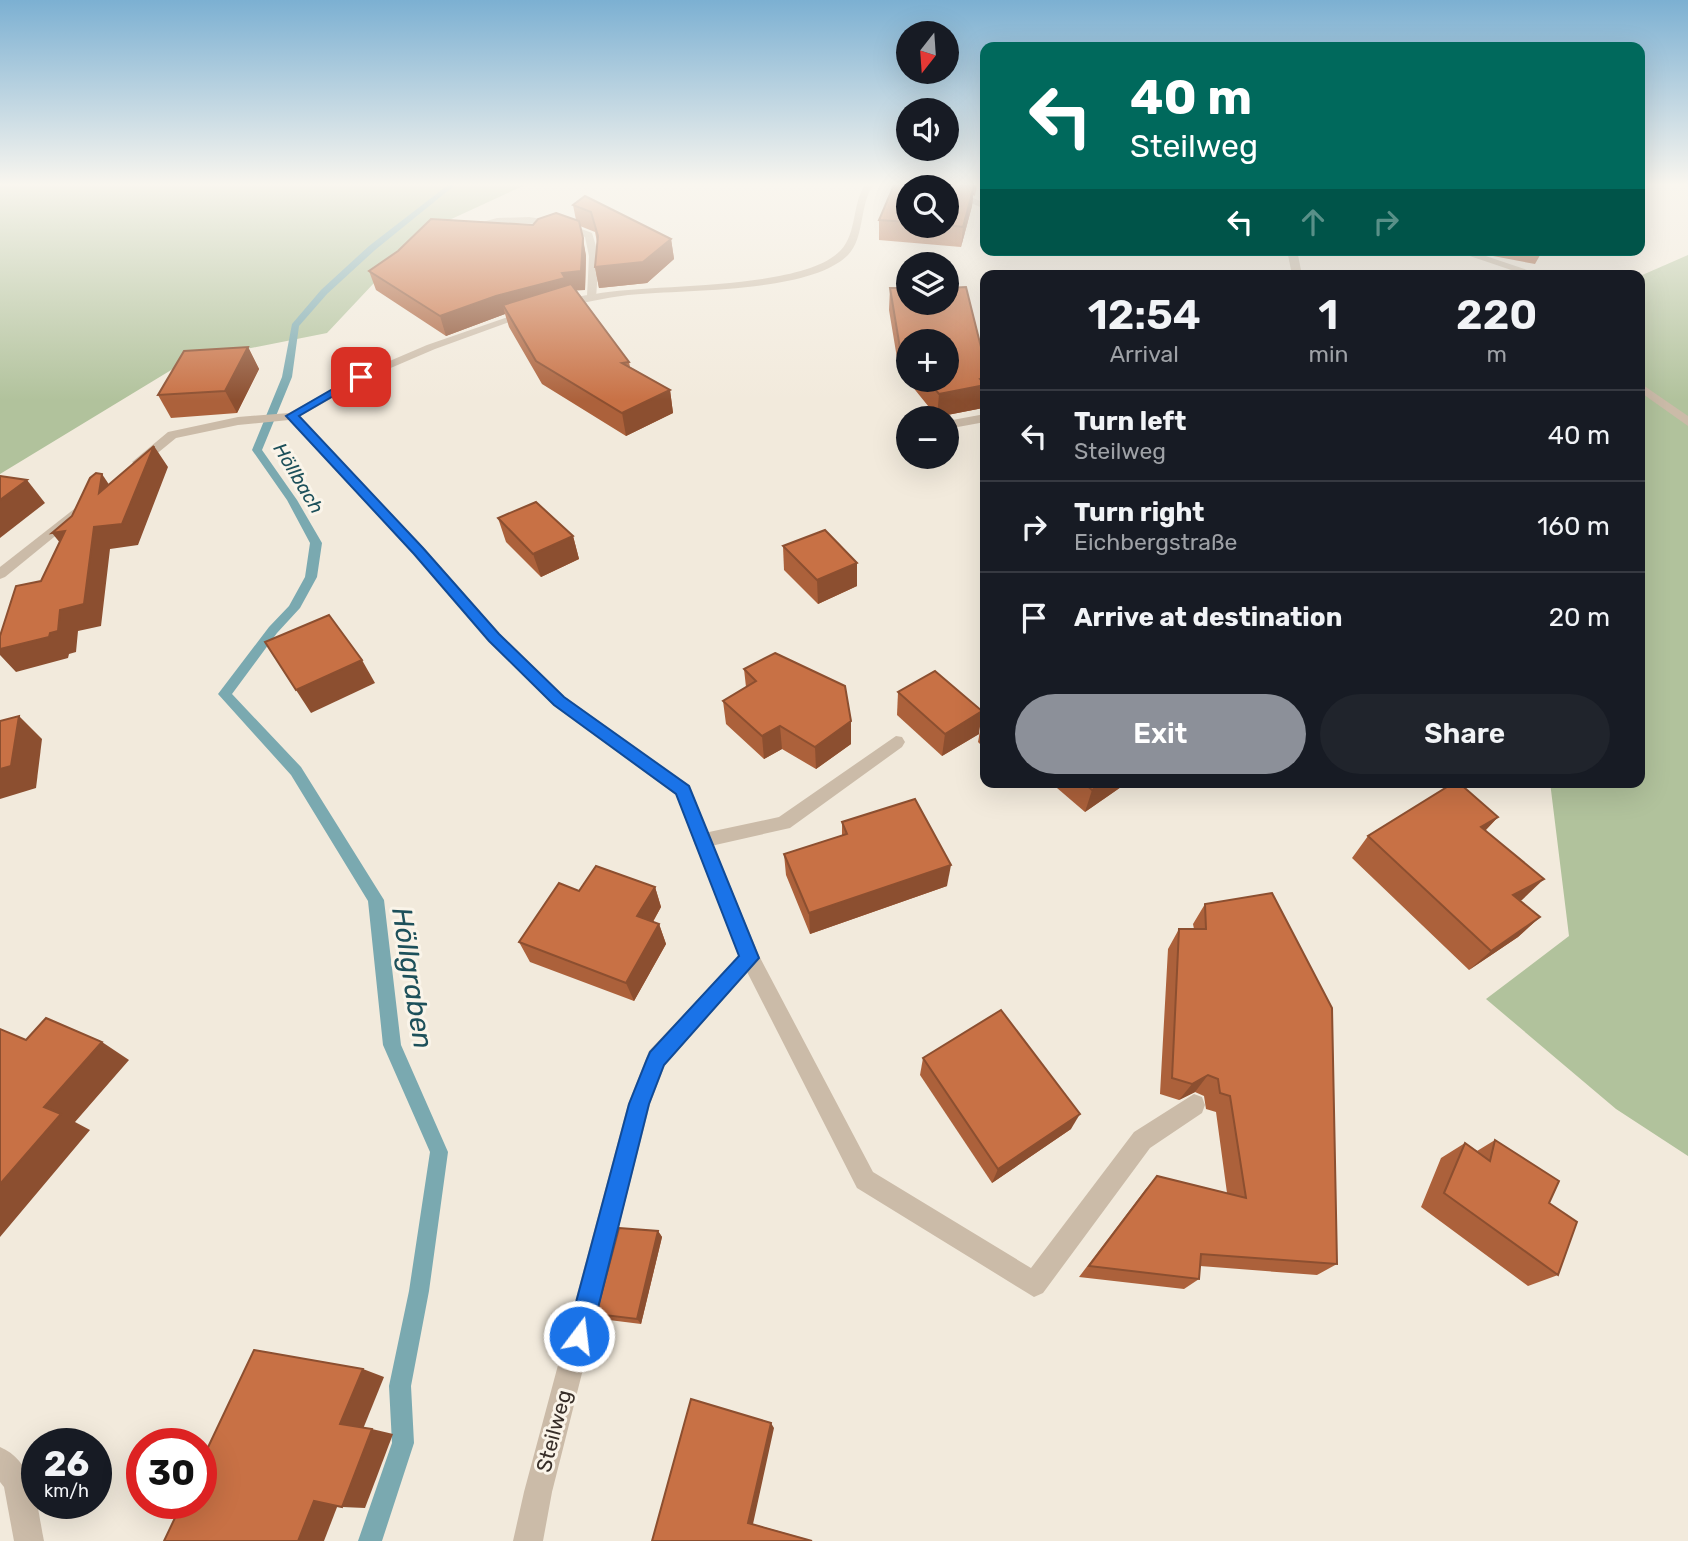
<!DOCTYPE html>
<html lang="en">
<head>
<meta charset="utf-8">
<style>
  body { margin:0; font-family:Rubik,sans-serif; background:#20242c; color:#f1f3f6; height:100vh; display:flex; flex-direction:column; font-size:26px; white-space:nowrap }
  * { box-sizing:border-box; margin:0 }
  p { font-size:23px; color:#9ea1a6 }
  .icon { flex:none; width:38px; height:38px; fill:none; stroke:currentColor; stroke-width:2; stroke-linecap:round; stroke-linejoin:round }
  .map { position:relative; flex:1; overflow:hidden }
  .drawer { position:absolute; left:980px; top:270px; width:665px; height:518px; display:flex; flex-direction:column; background:#171b24; border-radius:14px; box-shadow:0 7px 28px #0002 }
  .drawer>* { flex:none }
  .top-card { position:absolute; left:980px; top:42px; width:665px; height:214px; border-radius:14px; box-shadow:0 7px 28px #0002; background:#00695c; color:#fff; overflow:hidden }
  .needle { width:46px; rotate:197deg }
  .controls { position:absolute; left:896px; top:21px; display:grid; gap:14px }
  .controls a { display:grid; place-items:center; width:63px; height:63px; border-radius:50%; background:#171b24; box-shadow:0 7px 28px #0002; font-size:35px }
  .speed { position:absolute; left:21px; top:1428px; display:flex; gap:14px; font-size:35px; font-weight:700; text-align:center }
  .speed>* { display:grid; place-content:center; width:91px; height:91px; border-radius:50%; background:#171b24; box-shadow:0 7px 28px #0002; line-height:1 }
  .speed small { font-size:18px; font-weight:400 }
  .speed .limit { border:10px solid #d22; background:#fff; color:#111 }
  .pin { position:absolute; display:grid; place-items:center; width:60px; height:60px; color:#fff; margin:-30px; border-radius:14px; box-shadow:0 4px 10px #0006 }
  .me { position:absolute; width:77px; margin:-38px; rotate:15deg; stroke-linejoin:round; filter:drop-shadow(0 0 5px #0008) }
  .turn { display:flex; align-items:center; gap:24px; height:147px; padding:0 35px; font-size:32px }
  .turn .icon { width:91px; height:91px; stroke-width:2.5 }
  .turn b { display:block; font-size:49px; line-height:60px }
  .lanes { display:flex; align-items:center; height:66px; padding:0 35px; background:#0003; justify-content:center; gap:35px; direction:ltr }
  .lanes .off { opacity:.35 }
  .eta { display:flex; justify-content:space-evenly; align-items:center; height:119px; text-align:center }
  .eta b { font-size:42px; font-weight:600; line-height:49px }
  .action { display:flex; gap:14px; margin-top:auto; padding:14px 35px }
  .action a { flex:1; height:80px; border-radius:42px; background:#8c9099; color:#fff; font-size:28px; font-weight:600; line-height:80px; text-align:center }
  .action a+a { background:#20242c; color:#f1f3f6 }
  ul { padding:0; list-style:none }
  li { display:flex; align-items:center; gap:21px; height:91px; padding:0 35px; border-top:2px solid #363941 }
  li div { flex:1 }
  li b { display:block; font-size:26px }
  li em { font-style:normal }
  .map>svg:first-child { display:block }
  .green { fill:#b1c29c }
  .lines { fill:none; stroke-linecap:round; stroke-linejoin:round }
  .stream { fill:#7aa9b0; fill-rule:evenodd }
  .lane { fill:#cbbba8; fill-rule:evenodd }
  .street { fill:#cbbba8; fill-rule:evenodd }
  .wall { fill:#ac613b; fill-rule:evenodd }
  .shaded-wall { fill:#8c4f30 }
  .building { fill:#c87145; stroke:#8c4f30; stroke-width:2 }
  .route { fill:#1a73e8; stroke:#114b97; stroke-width:2 }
  .labels { text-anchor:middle; stroke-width:6; stroke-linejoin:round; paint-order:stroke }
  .far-water-label { font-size:19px; font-style:italic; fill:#1d505a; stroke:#faf4e9 }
  .street-label { font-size:21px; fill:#372e28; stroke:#faf4e9 }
  .near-water-label { font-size:28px; font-style:italic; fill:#1d505a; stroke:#faf4e9 }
</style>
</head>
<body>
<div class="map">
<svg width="1688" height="1541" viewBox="0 0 1688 1541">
  <rect width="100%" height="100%" fill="#f2eadc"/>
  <g class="green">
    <path d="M 0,185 L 525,185 L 421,233 L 327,333 L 186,361 L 0,474 Z"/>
    <path d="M 1688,255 L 1688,1156 L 1616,1109 L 1486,999 L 1569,936 L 1550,782 L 1640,782 L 1640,276 Z"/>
  </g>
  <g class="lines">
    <path class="stream" d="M 448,185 L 455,185 L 375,250 L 327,294 L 299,326 L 292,377 L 262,450 L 297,500 L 322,543 L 317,577 L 300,608 L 277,633 L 232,694 L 301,767 L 384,900 L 401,1045 L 448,1152 L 429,1291 L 411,1386 L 414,1443 L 382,1541 L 358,1541 L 392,1443 L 389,1386 L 409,1291 L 430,1152 L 383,1045 L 368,901 L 291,775 L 218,694 L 269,627 L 289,606 L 305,577 L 310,543 L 287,500 L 252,450 L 282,377 L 292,324 L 321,290 L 369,246 Z"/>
    <g class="lane">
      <path d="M 529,217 L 563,222 L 592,233 L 599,256 L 596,298 L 587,296 L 589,256 L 585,237 C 545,219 507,220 466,231 L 461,228 L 497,218 Z"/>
      <path d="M 1287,250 L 1297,250 L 1302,275 L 1292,275 Z"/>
      <path d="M 1452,250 L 1468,250 L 1542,275 L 1526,275 Z"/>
      <path d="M 1640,383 L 1688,416 L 1688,426 L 1640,392 Z"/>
      <path d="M 985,414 L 985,422 L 947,429 L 947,421 Z"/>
      <path d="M 896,736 L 902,737 L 905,742 L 902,747 L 790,828 L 702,848 L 695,845 L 693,840 L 695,835 L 779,817 Z"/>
      <path d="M 750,949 L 757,952 L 873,1172 L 1031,1268 L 1134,1132 L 1194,1094 L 1202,1097 L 1205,1105 L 1202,1113 L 1150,1148 L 1043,1293 L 1034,1297 L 857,1188 L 740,958 L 743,952 Z"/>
    </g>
    <g class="street">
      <path d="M 865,185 L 873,185 C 859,206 865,237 848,255 C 809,294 682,289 628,295 C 605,298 582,303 559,308 L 554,305 C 564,298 582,296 595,294 C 652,283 803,291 841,250 C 857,233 852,204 865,185 Z"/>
      <path d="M 947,187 L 985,203 L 985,209 L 947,193 Z"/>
      <path d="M 525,311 L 534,313 L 435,349 L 365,379 L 299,417 L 424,548 L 499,633 L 565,697 L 689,786 L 760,958 L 665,1065 L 650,1104 L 552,1492 L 543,1541 L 513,1541 L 524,1492 L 628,1104 L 649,1051 L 739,956 L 676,795 L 553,705 L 489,641 L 414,554 L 289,420 L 238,425 L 176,438 L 143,465 L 138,466 L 132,462 L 168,432 L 238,417 L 289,413 L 357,375 L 427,345 Z"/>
      <path d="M 92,495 L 97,496 L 97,502 L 5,577 L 0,579 L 0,567 Z"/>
      <path d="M 0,1447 C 36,1462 37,1508 44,1541 L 14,1541 L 4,1487 L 0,1482 Z"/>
    </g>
  </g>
  <g class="wall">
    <path d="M 894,185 L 977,185 L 975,196 L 973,195 L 972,206 L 961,247 L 879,240 L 879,220 ZM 908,187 L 947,226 L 908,226 Z"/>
    <path d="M 573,205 L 671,239 L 674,259 L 647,283 L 599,288 L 595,267 L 597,242 L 595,232 L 580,226 L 586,256 L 585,290 L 576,290 L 629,362 L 630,367 L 670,390 L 673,413 L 626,436 L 542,384 L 509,327 L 505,314 L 446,336 L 376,290 L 369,271 L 533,225 L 576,220 Z"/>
    <path d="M 1492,250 L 1543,250 L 1535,264 L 1493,256 Z"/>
    <path d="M 890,288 L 985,363 L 985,399 L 984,400 L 983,408 L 937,417 L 899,370 L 889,310 ZM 908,341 L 947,380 L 908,380 Z"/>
    <path d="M 248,347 L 259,369 L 237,413 L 171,418 L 158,395 Z"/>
    <path d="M 498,518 L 573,536 L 579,559 L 541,577 L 506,542 Z"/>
    <path d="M 783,546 L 857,586 L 818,604 L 784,570 Z"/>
    <path d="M 744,669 L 851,744 L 816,769 L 782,749 L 764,759 L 726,724 L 723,701 L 746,687 Z"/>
    <path d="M 898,692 L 979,734 L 942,756 L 897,715 Z"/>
    <path d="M 985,717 L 985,749 L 978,742 L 982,720 Z"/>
    <path d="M 1050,782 L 1122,782 L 1121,787 L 1085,812 Z"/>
    <path d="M 1498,817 L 1485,831 L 1521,901 L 1540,917 L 1518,937 L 1469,970 L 1352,858 L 1368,836 Z"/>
    <path d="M 842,822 L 947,886 L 810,934 L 786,875 L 784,854 L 842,836 Z"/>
    <path d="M 655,887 L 661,907 L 653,922 L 659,924 L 666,944 L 634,1001 L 530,962 L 519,942 L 579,891 Z"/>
    <path d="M 1205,904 L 1337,1264 L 1317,1275 L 1200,1266 L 1199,1279 L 1184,1289 L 1079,1277 L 1145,1190 L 1157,1176 L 1227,1193 L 1216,1112 L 1206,1109 L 1204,1096 L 1195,1092 L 1179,1100 L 1160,1094 L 1168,949 L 1179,929 L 1194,929 L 1193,924 Z"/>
    <path d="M 923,1058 L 1071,1129 L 992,1183 L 920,1075 Z"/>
    <path d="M 1495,1140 L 1549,1203 L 1558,1275 L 1528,1286 L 1421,1207 L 1441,1158 L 1465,1143 L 1477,1151 Z"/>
    <path d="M 658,1231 L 662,1237 L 641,1324 L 601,1319 L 596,1314 Z"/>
  </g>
  <g class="shaded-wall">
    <path d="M 974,186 L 972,206 L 961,247 L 963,227 Z"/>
    <path d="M 583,238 L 586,256 L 585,290 L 568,291 L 503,305 L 505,314 L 446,336 L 440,316 Z"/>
    <path d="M 671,239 L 674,259 L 647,283 L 599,288 L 595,267 Z"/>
    <path d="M 248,347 L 259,369 L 237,413 L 225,391 Z"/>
    <path d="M 985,377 L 985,399 L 984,400 L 983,408 L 937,417 L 939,394 Z"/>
    <path d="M 670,390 L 673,413 L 626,436 L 622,413 Z"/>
    <path d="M 154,446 L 168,467 L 138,545 L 110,549 L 101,626 L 78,631 L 76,652 L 69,654 L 68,658 L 16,672 L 0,655 L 0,649 L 60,610 L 94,527 Z"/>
    <path d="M 102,474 L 116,495 L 99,493 Z"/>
    <path d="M 27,480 L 45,503 L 0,538 L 0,500 Z"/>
    <path d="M 65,531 L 69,554 L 52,533 Z"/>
    <path d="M 573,536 L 579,559 L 541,577 L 533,554 Z"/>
    <path d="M 857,563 L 857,586 L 818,604 L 817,580 Z"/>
    <path d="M 362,660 L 375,683 L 311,713 L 296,690 Z"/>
    <path d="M 982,711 L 979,734 L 942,756 L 945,734 Z"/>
    <path d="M 19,716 L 42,739 L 36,788 L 0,799 L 0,769 Z"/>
    <path d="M 851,721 L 851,744 L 816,769 L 815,747 Z"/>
    <path d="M 780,726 L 782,749 L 764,759 L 762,736 Z"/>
    <path d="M 1103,782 L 1122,782 L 1121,787 L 1085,812 L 1092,790 Z"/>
    <path d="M 1498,817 L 1478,838 L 1481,827 Z"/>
    <path d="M 951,865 L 947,886 L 810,934 L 809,913 Z"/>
    <path d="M 1544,879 L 1522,900 L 1492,915 L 1513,895 Z"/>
    <path d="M 655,887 L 661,907 L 644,937 L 637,916 Z"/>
    <path d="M 1540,917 L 1518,937 L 1469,970 L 1491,951 Z"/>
    <path d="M 659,924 L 666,944 L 634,1001 L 626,983 Z"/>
    <path d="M 102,1042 L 129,1060 L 75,1122 L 90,1130 L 0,1237 L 0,1184 L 44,1107 Z"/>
    <path d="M 1208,1075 L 1195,1092 L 1179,1100 L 1192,1084 Z"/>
    <path d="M 1080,1114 L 1071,1129 L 992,1183 L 998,1169 Z"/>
    <path d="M 658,1231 L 662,1237 L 641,1324 L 637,1319 Z"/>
    <path d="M 363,1369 L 384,1377 L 363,1429 L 340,1424 Z"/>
    <path d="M 771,1423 L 774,1428 L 753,1524 L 814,1541 L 748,1523 Z"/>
    <path d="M 372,1429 L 393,1434 L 365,1508 L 342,1507 Z"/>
    <path d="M 314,1501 L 339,1502 L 324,1541 L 298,1541 Z"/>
  </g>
  <g class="building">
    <path d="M 894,185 L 970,185 L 974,186 L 963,227 L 947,225 L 947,187 L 908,187 L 908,222 L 879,220 Z"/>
    <path d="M 585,196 L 671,239 L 643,262 L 595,267 L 598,236 L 591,212 L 573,205 Z"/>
    <path d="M 556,213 L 579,221 L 583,238 L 581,271 L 562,273 L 565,278 L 496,296 L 440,316 L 369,271 L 398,251 L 431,219 L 533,225 L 538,219 Z"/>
    <path d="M 571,284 L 629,362 L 622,363 L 670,390 L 622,413 L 536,361 L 503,305 Z"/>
    <path d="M 966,287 L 985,363 L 985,377 L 980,379 L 985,385 L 939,394 L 927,380 L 947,380 L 947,341 L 908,341 L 908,358 L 900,348 L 890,288 L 908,288 L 908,303 L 947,303 L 947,288 Z"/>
    <path d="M 248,347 L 225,391 L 158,395 L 184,351 Z"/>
    <path d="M 154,446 L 122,524 L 94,527 L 84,604 L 60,610 L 58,631 L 50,633 L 49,637 L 0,649 L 0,636 L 16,586 L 41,581 L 65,531 L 52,533 L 72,516 L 90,478 L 96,473 L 102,474 L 99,493 Z"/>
    <path d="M 0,476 L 27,480 L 0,500 Z"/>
    <path d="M 536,502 L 573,536 L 533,554 L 498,518 Z"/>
    <path d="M 825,530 L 857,563 L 817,580 L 783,546 Z"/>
    <path d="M 329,615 L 362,660 L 296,690 L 265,642 Z"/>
    <path d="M 775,653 L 845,686 L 851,721 L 815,747 L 780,726 L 762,736 L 723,701 L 756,681 L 744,669 Z"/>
    <path d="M 935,671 L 982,711 L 945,734 L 898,692 Z"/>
    <path d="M 19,716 L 11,766 L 0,769 L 0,721 Z"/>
    <path d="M 1083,782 L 1103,782 L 1092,790 Z"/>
    <path d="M 1455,782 L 1458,782 L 1498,817 L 1481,827 L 1544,879 L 1513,895 L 1540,917 L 1491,951 L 1368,836 Z"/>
    <path d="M 915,799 L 951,865 L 809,913 L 784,854 L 847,834 L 842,822 Z"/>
    <path d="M 596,866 L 655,887 L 637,916 L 659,924 L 626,983 L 519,942 L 559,883 L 579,891 Z"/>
    <path d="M 1272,893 L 1332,1008 L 1337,1264 L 1201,1254 L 1199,1279 L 1089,1266 L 1157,1176 L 1246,1198 L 1230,1096 L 1220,1093 L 1218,1079 L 1208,1075 L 1192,1084 L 1172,1078 L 1179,929 L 1206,929 L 1205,904 Z"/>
    <path d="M 1001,1010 L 1080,1114 L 998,1169 L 923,1058 Z"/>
    <path d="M 46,1018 L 102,1042 L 44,1107 L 61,1114 L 0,1184 L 0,1029 L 26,1040 Z"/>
    <path d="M 1495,1140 L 1559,1181 L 1549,1203 L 1577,1222 L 1558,1275 L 1444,1193 L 1465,1143 L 1490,1161 Z"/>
    <path d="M 619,1228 L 658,1231 L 637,1319 L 596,1314 Z"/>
    <path d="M 254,1350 L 363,1369 L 340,1424 L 372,1429 L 342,1507 L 314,1501 L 298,1541 L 164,1541 L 182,1503 L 201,1503 L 201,1462 Z"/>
    <path d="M 691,1399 L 771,1423 L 748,1523 L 812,1541 L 652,1541 Z"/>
  </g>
  <linearGradient id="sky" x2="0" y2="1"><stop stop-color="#7cb0d2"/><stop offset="0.46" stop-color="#f9f6ef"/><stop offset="1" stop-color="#f9f6ef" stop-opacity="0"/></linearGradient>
  <rect width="1688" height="401" fill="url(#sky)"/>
  <path class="route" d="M 357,375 L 366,377 L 299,416 L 423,548 L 499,634 L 564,697 L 689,786 L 759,958 L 664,1065 L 649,1104 L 591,1336 L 587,1344 L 579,1348 L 571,1344 L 567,1336 L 629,1104 L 647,1059 L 650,1052 L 739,956 L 676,794 L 554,705 L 489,641 L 414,554 L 286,416 Z"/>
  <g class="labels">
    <g class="far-water-label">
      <text transform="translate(299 478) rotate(59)" y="7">Höllbach</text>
    </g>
    <g class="street-label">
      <text transform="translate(554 1431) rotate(-75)" y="7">Steilweg</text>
    </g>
    <g class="near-water-label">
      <text transform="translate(413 978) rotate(81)" y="10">Höllgraben</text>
    </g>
  </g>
</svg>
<div class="controls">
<a><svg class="needle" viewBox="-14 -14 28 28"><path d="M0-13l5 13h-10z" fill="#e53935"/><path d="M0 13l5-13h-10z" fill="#9ea1a6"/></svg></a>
<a><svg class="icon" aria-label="sound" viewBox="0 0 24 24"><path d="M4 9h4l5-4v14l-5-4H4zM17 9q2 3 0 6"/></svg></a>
<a><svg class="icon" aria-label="search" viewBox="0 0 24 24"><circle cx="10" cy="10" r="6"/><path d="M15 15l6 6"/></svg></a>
<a><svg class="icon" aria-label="layers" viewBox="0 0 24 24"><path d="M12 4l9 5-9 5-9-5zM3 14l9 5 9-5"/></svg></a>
<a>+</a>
<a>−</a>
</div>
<div class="speed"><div>26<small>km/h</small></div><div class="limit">30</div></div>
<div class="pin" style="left:361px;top:377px;background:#d93025"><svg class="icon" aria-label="arrive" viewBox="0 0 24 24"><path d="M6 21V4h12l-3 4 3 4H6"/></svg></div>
<svg class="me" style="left:579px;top:1336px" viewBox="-20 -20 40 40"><circle r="17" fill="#1a73e8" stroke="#fff" stroke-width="3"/><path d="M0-11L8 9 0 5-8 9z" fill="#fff"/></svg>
<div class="top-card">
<div class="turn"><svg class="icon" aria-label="left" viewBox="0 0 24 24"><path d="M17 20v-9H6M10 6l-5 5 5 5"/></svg><div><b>40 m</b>Steilweg</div></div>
<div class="lanes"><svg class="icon" aria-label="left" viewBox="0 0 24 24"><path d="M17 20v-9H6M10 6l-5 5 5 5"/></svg><svg class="icon off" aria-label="ahead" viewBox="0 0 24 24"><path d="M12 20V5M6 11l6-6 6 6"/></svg><svg class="icon off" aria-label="right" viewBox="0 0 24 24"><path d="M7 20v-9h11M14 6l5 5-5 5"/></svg></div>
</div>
<section class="drawer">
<div class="eta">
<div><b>12:54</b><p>Arrival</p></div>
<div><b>1</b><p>min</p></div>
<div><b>220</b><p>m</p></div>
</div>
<ul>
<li><svg class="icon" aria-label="left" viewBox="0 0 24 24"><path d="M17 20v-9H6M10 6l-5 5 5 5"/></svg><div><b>Turn left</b><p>Steilweg</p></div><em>40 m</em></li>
<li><svg class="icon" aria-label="right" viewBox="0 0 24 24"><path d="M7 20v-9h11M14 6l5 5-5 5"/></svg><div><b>Turn right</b><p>Eichbergstraße</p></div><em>160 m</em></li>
<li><svg class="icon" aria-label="arrive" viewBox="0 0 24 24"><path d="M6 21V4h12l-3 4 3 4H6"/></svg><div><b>Arrive at destination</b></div><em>20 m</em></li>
</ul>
<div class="action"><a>Exit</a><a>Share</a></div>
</section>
</div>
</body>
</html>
